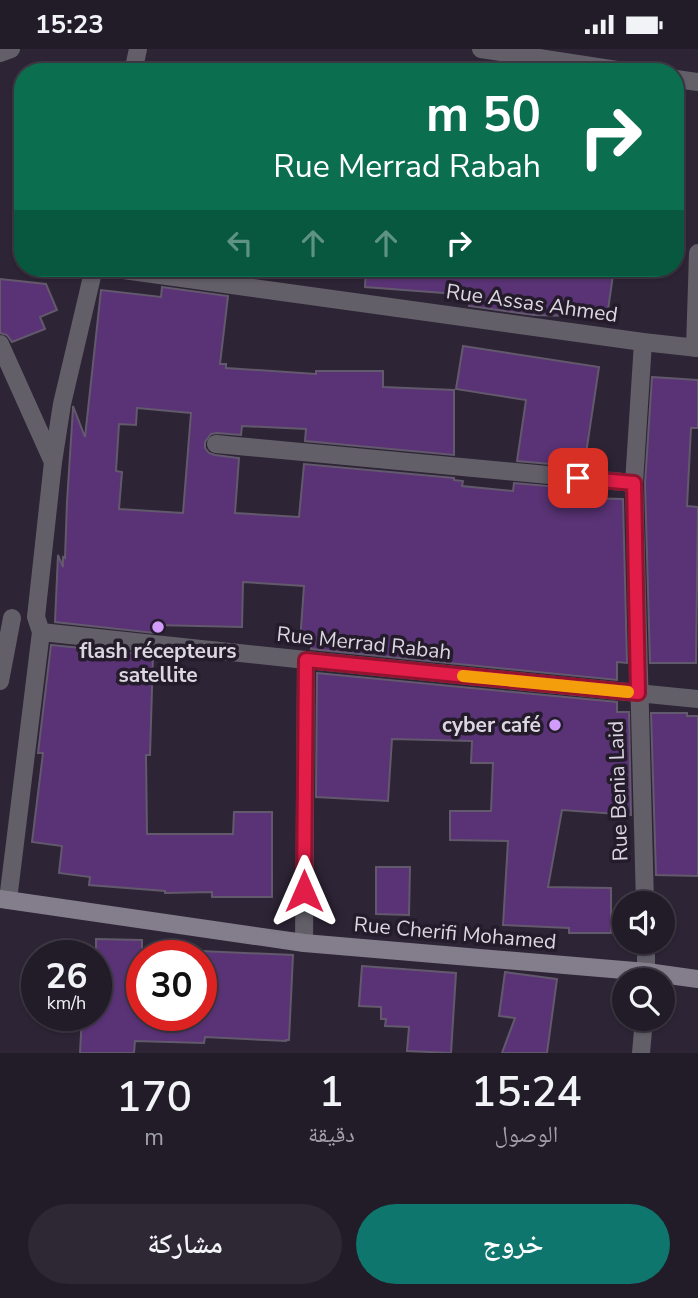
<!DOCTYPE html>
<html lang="ar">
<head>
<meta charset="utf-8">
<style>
  body { margin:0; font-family:"Nunito Sans","Noto Naskh Arabic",sans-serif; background:#2e2834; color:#f1f3f6; direction:rtl; height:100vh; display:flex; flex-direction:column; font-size:26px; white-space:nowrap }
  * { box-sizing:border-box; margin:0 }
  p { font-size:23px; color:#a2a1a8 }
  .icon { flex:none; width:38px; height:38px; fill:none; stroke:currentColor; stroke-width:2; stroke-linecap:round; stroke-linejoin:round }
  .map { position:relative; height:1004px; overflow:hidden; direction:ltr }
  .side { display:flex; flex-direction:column; background:#221b28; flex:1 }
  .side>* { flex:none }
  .top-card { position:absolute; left:14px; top:14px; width:670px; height:214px; border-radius:28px; box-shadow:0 2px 5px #0004,0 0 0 2px #3f3945; direction:rtl; background:#0b6e4f; color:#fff; overflow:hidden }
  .buttons { position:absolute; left:612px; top:842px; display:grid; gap:14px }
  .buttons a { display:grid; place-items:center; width:63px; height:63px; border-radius:50%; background:#221b28; box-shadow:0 2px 5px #0004,0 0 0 2px #3f3945; font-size:35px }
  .speed { position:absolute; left:21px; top:891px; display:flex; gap:14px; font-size:35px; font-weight:700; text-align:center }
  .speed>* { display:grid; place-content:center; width:91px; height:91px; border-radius:50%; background:#221b28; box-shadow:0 2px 5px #0004,0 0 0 2px #3f3945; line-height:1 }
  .speed small { font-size:18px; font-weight:400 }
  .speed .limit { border:10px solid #d22; background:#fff; color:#111 }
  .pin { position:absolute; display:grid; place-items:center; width:60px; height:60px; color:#fff; margin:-30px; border-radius:14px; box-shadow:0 4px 10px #0006 }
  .me { position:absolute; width:77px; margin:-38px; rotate:0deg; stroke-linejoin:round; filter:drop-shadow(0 0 5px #0008) }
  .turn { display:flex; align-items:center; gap:24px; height:147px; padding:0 28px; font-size:32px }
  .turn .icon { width:91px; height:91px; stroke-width:2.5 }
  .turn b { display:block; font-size:49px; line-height:60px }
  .lanes { display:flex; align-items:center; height:66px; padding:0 28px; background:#0003; justify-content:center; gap:35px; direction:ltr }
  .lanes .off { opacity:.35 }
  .eta { display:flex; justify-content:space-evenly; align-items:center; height:119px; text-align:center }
  .eta b { font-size:42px; font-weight:600; line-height:49px }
  .primary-button { display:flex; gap:14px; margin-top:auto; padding:14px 28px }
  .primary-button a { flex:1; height:80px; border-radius:42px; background:#0f766e; color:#fff; font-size:28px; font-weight:600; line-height:80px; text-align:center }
  .primary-button a+a { background:#2e2834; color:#f1f3f6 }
  .status { display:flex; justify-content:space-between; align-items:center; height:49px; padding:0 35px; background:#221b28; direction:ltr }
  .status svg { height:19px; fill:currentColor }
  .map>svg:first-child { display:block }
  .building { fill:#593375; stroke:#63596c; stroke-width:2; fill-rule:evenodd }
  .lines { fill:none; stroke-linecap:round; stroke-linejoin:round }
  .street { stroke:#635f68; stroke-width:18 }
  .secondary { stroke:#847d8b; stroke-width:18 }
  .route-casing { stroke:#92132f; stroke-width:18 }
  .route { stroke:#e11d48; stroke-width:12 }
  .slow { stroke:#f59e0b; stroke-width:12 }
  .poi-dot { fill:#d29cfd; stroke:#241b2b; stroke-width:2.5 }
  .labels { text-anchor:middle; stroke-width:7; stroke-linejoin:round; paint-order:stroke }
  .street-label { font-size:21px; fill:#dcd6e1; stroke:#241b2b }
  .poi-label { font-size:21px; font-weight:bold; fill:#dcd6e1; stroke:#241b2b }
</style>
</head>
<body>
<div class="status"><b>15:23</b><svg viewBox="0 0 49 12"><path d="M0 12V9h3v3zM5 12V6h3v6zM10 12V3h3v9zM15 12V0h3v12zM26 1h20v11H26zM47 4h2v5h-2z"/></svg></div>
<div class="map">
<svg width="698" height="1004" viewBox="0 0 698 1004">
  <rect width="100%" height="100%" fill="#2d2435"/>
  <g class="building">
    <path d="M 366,219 L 614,219 L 607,268 L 534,266 L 469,257 L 470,246 L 365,238 Z"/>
    <path d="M 0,230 L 46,235 L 57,261 L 40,268 L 45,280 L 12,293 L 7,286 L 0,284 Z"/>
    <path d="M 162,238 L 228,247 L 220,315 L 226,315 L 226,319 L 316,325 L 316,322 L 383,322 L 383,338 L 454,341 L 454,406 L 305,392 L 306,380 L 242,377 L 241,386 L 217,384 L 211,385 L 205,393 L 205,399 L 209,404 L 215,406 L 239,409 L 235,464 L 299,468 L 304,415 L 454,429 L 454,431 L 463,432 L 462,437 L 513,442 L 514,434 L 581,440 L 579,449 L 623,450 L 627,614 L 617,613 L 617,631 L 311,600 L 312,593 L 300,593 L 304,537 L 243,533 L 242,578 L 154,576 L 154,584 L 55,573 L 58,506 L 63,518 L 63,508 L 65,509 L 67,453 L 73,359 L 73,357 L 85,388 L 101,241 L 161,248 ZM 137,359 L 191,364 L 183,464 L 119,460 L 122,423 L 116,422 L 119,375 L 136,376 Z"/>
    <path d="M 463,297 L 599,318 L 584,418 L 517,412 L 526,351 L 456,340 Z"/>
    <path d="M 652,328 L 698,331 L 698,379 L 691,379 L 687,457 L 698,458 L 696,614 L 650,614 L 645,434 Z"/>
    <path d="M 51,596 L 153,606 L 150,706 L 146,706 L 147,785 L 233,785 L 234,763 L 272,763 L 272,848 L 212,848 L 212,843 L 165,844 L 165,842 L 89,836 L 90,828 L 59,824 L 62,797 L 32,793 L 43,704 L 38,704 Z"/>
    <path d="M 317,624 L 617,653 L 617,663 L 629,663 L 631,766 L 562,761 L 548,838 L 611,839 L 611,884 L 569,884 L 569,879 L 503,876 L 508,792 L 450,791 L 450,762 L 491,762 L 493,714 L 471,714 L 472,692 L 392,690 L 388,752 L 316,748 Z"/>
    <path d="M 651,664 L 687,664 L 687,667 L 698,667 L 698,827 L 656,826 Z"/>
    <path d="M 376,818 L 410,818 L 409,866 L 376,865 Z"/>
    <path d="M 96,890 L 142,891 L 142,966 L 201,966 L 201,902 L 293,906 L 289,991 L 286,991 L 286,992 L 205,988 L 204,994 L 135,992 L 134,1004 L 80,1004 L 82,966 L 96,966 Z"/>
    <path d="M 362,917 L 456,924 L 451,1004 L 407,1002 L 409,978 L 385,977 L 386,970 L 381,970 L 381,958 L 359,957 Z"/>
    <path d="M 505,923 L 557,930 L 547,1004 L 502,1004 L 515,969 L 499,967 Z"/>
  </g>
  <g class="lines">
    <g class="street">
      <path d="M 481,0 L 630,23"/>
      <path d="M 0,4 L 11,0"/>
      <path d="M 133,23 L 138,0"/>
      <path d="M 676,30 L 698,33"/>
      <path d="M 94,219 L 62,355 L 53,413 L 36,568 L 41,583 L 306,611 L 698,650"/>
      <path d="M 109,219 L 643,293 L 698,299"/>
      <path d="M 643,293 L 634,434 L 645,854"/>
      <path d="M 0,295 L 53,413"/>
      <path d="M 695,299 L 698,204"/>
      <path d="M 216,395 L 634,434"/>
      <path d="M 0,632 L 12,569"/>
      <path d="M 8,851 L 41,583"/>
      <path d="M 646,892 L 646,931"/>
      <path d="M 304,894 L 306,611"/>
      <path d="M 641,1004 L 644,970"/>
    </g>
    <path class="secondary" d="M 0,850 L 304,894 L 647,923 L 698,930"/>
  </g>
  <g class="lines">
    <defs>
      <path id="route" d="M 304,842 L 306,611 L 638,644 L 634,434 L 578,429"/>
    </defs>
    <use href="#route" class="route-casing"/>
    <use href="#route" class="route"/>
    <path class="slow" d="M 463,627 L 628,643"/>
  </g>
  <g class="poi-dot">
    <circle cx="158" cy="578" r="7"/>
    <circle cx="555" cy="676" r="7"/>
  </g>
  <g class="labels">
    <g class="street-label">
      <text transform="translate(532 254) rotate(8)" y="7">Rue Assas Ahmed</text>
      <text transform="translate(364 594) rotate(6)" y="7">Rue Merrad Rabah</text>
      <text transform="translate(618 742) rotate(-92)" y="7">Rue Benia Laid</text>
      <text transform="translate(455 884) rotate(5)" y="7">Rue Cherifi Mohamed</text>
    </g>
    <g class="poi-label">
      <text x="158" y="609">flash récepteurs<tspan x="158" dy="24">satellite</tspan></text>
      <text x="541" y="683" text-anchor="end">cyber café</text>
    </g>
  </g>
</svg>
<div class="buttons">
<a><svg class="icon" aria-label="sound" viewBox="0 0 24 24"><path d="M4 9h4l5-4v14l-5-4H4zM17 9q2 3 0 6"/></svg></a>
<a><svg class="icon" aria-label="search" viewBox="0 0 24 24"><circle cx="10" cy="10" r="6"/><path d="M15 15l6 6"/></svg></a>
</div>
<div class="speed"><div>26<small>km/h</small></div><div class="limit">30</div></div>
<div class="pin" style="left:578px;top:429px;background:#d93025"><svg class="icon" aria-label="arrive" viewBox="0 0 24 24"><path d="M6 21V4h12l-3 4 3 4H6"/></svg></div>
<svg class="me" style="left:304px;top:842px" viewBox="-20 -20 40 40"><path d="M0-17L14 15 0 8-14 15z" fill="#e11d48" stroke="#fff" stroke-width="4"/></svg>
<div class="top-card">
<div class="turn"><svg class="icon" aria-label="right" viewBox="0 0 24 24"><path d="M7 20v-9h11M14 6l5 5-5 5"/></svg><div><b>50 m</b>Rue Merrad Rabah</div></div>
<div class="lanes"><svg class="icon off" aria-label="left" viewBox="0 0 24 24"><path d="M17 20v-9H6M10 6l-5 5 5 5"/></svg><svg class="icon off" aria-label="ahead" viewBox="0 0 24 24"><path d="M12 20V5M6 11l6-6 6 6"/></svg><svg class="icon off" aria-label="ahead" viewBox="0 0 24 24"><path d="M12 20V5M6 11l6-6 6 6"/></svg><svg class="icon" aria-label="right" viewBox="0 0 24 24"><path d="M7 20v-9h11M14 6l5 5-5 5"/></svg></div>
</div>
</div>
<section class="side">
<div class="eta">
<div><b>15:24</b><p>الوصول</p></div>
<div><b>1</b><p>دقيقة</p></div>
<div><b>170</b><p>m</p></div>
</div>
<div class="primary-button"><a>خروج</a><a>مشاركة</a></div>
</section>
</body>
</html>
